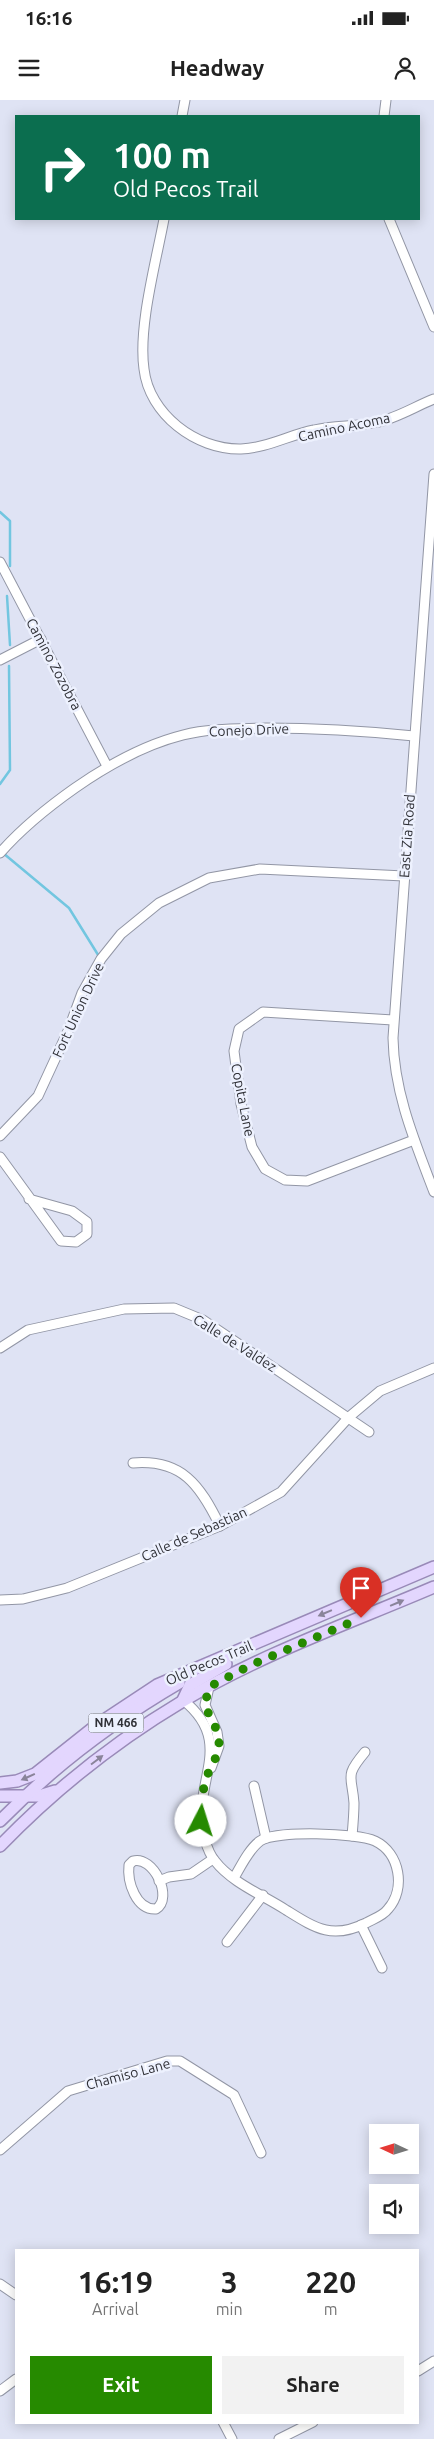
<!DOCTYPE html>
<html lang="en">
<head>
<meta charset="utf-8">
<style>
  body { margin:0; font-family:Ubuntu,sans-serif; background:#f2f2f2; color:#222; height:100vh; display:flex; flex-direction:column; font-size:19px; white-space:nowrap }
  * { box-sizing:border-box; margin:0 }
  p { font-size:16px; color:#767676 }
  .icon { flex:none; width:28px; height:28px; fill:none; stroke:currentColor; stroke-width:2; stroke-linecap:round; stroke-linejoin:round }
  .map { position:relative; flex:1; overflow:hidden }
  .panel { position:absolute; left:15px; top:2149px; width:404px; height:175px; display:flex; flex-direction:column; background:#fff; border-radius:0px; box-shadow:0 2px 12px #0003 }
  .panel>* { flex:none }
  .banner { position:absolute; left:15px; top:15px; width:405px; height:105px; border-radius:0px; box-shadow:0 2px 12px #0003; background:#0b6e4f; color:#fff; overflow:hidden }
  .needle { width:32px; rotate:274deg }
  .buttons { position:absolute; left:369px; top:2024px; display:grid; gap:10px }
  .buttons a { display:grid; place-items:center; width:50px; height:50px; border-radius:0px; background:#fff; box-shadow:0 2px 12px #0003; font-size:25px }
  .pin { position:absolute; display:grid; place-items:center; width:42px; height:42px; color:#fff; margin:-51px -21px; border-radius:50% 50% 50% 0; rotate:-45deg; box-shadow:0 0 5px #0007 }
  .pin .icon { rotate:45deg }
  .me { position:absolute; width:55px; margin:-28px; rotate:5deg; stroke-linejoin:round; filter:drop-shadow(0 0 4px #0008) }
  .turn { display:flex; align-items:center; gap:18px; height:105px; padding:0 15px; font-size:22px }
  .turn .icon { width:65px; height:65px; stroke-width:2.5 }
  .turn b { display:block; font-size:35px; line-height:42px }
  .eta { display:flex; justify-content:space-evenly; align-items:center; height:85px; text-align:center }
  .eta b { font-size:30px; font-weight:600; line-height:35px }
  .action { display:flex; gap:10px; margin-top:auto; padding:10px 15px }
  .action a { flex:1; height:58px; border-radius:0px; background:#268a00; color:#fff; font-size:20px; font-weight:600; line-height:58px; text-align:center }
  .action a+a { background:#f2f2f2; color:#222 }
  .status { display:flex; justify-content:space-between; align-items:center; height:35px; padding:0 25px; background:#fff; direction:ltr }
  .status svg { height:14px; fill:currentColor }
  header { display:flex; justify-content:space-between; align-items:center; height:65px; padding:0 15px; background:#fff; font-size:22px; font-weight:600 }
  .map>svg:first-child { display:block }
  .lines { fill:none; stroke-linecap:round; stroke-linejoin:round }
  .stream { stroke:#72c6e0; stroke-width:2.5 }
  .minor-casing { stroke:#9296a5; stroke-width:11 }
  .major-casing { stroke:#998ab8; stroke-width:14 }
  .minor { stroke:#fff; stroke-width:9 }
  .major { stroke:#e3d6fe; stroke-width:11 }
  .oneway { fill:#8a849a }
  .route { stroke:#268a00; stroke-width:9; stroke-dasharray:0 16.2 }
  .labels { text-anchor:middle; stroke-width:5; stroke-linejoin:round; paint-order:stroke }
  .shield { fill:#edf1fe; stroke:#696b73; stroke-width:1 }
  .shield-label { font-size:12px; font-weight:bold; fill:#303137 }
  .street-label { font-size:14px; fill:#303137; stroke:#edf1fe }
</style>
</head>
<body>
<div class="status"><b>16:16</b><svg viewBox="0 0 49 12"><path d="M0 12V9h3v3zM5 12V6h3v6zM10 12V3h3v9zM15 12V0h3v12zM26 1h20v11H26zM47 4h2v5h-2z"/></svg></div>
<header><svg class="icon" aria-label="menu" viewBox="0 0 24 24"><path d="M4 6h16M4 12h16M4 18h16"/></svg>Headway<svg class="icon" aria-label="person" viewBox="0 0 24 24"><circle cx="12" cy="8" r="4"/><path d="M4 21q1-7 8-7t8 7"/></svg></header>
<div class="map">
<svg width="434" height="2339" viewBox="0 0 434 2339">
  <rect width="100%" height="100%" fill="#dfe3f4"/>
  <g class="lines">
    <g class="stream">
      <path d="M 0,412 L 10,421 L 10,466"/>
      <path d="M 7,496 L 10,545"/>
      <path d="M 0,684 L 10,670 L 9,566"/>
      <path d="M 3,753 L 69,808 L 100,858"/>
    </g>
    <defs>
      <g id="minor">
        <path d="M 182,16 L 185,0"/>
        <path d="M 384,16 L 386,0"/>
        <path d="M 164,119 C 156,162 138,227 144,269 C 149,314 196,350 241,349 C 267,348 289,335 314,330 C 335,325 357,327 378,322 C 397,318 416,306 434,299"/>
        <path d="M 389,119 L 434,227"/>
        <path d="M 434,374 L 393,938 C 394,993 415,1042 434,1092"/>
        <path d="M 0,462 L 107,666"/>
        <path d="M 0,560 L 41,539"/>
        <path d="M 0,753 C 22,728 48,707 75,688 C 108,665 143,645 183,635 C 211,628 238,629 266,628 C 316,628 365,631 414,636"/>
        <path d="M 393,920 L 263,912 L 239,929 L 234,951 L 241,1004 L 252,1047 L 265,1069 L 285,1080 L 307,1081 L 414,1040"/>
        <path d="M 0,1036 L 38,996 L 68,931 L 82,893 L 101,859 L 121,834 L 159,803 L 209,778 L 260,769 L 404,776"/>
        <path d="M 0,1057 L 61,1141 L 76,1142 L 87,1134 L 87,1122 L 72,1111 L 29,1099"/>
        <path d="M 0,1248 L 28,1230 L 124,1209 L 174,1208 L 203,1220 L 369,1332"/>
        <path d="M 133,1363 C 182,1359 200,1385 220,1426"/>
        <path d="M 0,1500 L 23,1499 L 67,1488 L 220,1426 L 281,1392 L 349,1317 L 380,1291 L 434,1268"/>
        <path d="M 209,1587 L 205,1605 L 217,1632 L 219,1646 L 211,1668"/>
        <path d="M 183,1600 C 239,1645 188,1685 205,1740 C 207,1747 210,1755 215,1761 C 232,1783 263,1795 286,1810 C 315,1828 332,1840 366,1823 C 373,1819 383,1816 388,1809 C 406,1789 400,1753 375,1741 C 357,1733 276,1730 260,1741 C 249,1749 241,1766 234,1778"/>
        <path d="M 254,1686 L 266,1738"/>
        <path d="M 352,1736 C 353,1725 354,1714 354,1703 C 352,1675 344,1677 365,1652"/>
        <path d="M 133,1761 C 153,1755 174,1798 156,1809 C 136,1810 127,1782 129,1765 Z"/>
        <path d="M 159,1781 L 169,1777 L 191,1774 L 213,1759"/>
        <path d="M 361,1825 L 382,1868"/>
        <path d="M 227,1842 L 263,1795"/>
        <path d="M 0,2050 L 68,1991 L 167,1961 L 180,1961 L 234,1995 L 261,2053"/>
        <path d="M 0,2184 L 16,2195"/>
        <path d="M 418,2271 L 434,2261"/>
        <path d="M 0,2291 L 16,2279"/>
        <path d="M 223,2322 L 232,2339"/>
        <path d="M 279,2339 L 313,2322"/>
      </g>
      <g id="major">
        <path d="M 183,1600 L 190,1585 L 226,1564"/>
        <path d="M 0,1683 L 17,1681 L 35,1674 L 98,1624 L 157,1585 L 434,1467"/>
        <path d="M 0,1696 L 39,1696 L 55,1691"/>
        <path d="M 0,1721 C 53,1667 114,1621 179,1583"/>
        <path d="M 0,1746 C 54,1690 116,1641 183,1601 C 261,1554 350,1523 434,1487"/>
      </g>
    </defs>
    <use href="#minor" class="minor-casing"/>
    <use href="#major" class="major-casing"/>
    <use href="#minor" class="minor"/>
    <use href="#major" class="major"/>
  </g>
  <defs><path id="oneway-solid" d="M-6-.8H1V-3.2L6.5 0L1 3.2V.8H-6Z" transform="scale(1.25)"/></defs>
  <g class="oneway">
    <use href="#oneway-solid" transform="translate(397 1503) rotate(-23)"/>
    <use href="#oneway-solid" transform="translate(325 1513) rotate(157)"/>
    <use href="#oneway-solid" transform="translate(97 1660) rotate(-37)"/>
    <use href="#oneway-solid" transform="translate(28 1677) rotate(156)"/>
  </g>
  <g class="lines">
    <path class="route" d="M 201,1721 C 200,1705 203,1686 209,1671 C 213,1663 218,1655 219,1646 C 220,1619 199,1618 209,1587 L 251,1565 L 361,1518"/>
  </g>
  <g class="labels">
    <rect class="shield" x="88.5" y="1613.5" width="55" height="19" rx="4"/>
    <g class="shield-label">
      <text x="116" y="1627">NM 466</text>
    </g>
    <g class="street-label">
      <text transform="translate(344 327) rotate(-12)" y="5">Camino Acoma</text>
      <text transform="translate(54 564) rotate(62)" y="5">Camino Zozobra</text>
      <text transform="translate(249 630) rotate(-2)" y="5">Conejo Drive</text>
      <text transform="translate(407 736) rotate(-86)" y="5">East Zia Road</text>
      <text transform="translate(78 910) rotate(-65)" y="5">Fort Union Drive</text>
      <text transform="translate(243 1000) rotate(79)" y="5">Copita Lane</text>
      <text transform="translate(235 1243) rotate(32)" y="5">Calle de Valdez</text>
      <text transform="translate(194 1434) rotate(-24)" y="5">Calle de Sebastian</text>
      <text transform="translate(209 1563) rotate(-23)" y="5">Old Pecos Trail</text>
      <text transform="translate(128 1974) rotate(-15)" y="5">Chamiso Lane</text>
    </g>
  </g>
</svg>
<div class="buttons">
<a><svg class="needle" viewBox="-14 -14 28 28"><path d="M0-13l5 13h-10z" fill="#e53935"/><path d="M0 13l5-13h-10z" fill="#767676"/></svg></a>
<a><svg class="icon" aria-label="sound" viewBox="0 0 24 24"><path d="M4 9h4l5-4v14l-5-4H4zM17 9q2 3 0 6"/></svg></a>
</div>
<div class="pin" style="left:361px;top:1518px;background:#d93025"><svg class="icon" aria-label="arrive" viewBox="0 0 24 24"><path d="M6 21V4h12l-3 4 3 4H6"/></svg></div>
<svg class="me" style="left:201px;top:1721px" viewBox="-20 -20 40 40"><circle r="19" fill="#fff"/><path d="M0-13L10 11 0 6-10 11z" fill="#268a00"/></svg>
<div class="banner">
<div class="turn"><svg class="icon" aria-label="right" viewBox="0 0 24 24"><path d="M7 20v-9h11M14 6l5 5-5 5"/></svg><div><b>100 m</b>Old Pecos Trail</div></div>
</div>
<section class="panel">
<div class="eta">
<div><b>16:19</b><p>Arrival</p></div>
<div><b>3</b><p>min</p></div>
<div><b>220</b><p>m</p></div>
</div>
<div class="action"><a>Exit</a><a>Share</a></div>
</section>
</div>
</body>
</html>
